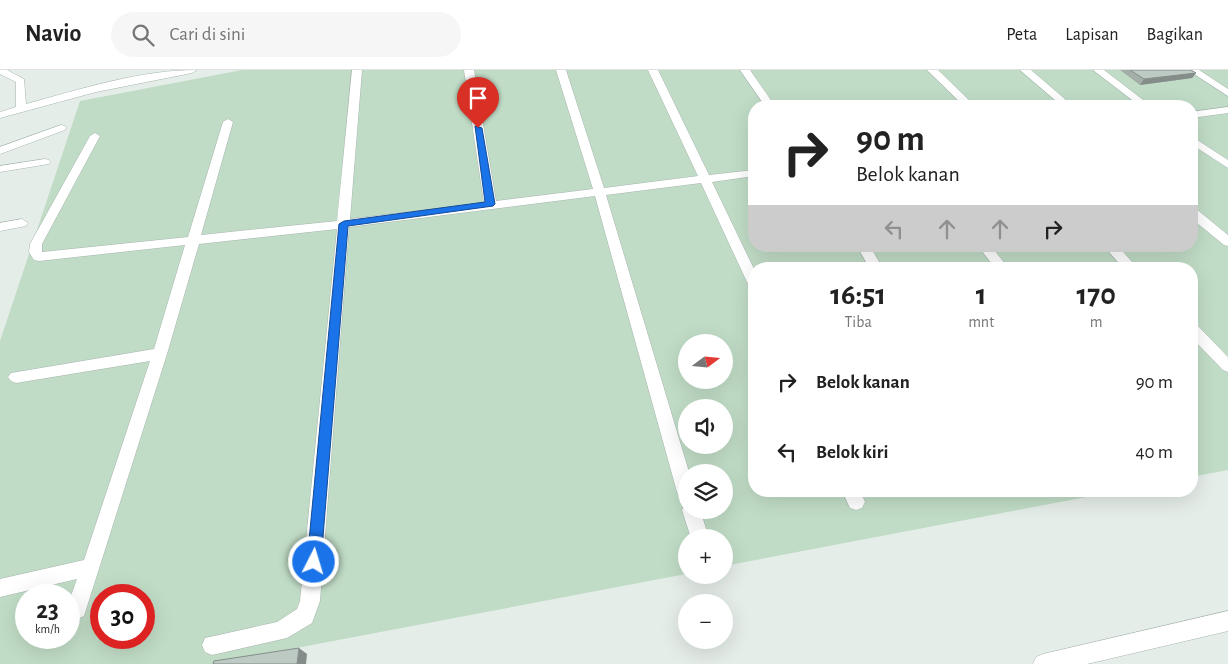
<!DOCTYPE html>
<html lang="id">
<head>
<meta charset="utf-8">
<style>
  body { margin:0; font-family:"Alegreya Sans",sans-serif; background:#f6f6f6; color:#222; height:100vh; display:flex; flex-direction:column; font-size:19px; white-space:nowrap }
  * { box-sizing:border-box; margin:0 }
  p { font-size:16px; color:#767676 }
  .icon { flex:none; width:28px; height:28px; fill:none; stroke:currentColor; stroke-width:2; stroke-linecap:round; stroke-linejoin:round }
  .map { position:relative; flex:1; overflow:hidden }
  .drawer { position:absolute; left:748px; top:192px; width:450px; height:235px; display:flex; flex-direction:column; background:#fff; border-radius:20px; box-shadow:0 5px 20px #0002 }
  .drawer>* { flex:none }
  .guide { position:absolute; left:748px; top:30px; width:450px; height:152px; border-radius:20px; box-shadow:0 5px 20px #0002; background:#fff; color:#222; overflow:hidden }
  .needle { width:32px; rotate:74deg }
  .tools { position:absolute; left:678px; top:264px; display:grid; gap:10px }
  .tools a { display:grid; place-items:center; width:55px; height:55px; border-radius:50%; background:#fff; box-shadow:0 5px 20px #0002; font-size:25px }
  .speed { position:absolute; left:15px; top:514px; display:flex; gap:10px; font-size:25px; font-weight:700; text-align:center }
  .speed>* { display:grid; place-content:center; width:65px; height:65px; border-radius:50%; background:#fff; box-shadow:0 5px 20px #0002; line-height:1 }
  .speed small { font-size:12px; font-weight:400 }
  .speed .limit { border:8px solid #d22; background:#fff; color:#111 }
  .pin { position:absolute; display:grid; place-items:center; width:42px; height:42px; color:#fff; margin:-51px -21px; border-radius:50% 50% 50% 0; rotate:-45deg; box-shadow:0 0 5px #0007 }
  .pin .icon { rotate:45deg }
  .me { position:absolute; width:55px; margin:-28px; rotate:5deg; stroke-linejoin:round; filter:drop-shadow(0 0 4px #0008) }
  .turn { display:flex; align-items:center; gap:18px; height:105px; padding:0 25px; font-size:22px }
  .turn .icon { width:65px; height:65px; stroke-width:2.5 }
  .turn b { display:block; font-size:35px; line-height:42px }
  .lanes { display:flex; align-items:center; height:48px; padding:0 25px; background:#0003; justify-content:center; gap:25px; direction:ltr }
  .lanes .off { opacity:.35 }
  .eta { display:flex; justify-content:space-evenly; align-items:center; height:85px; text-align:center }
  .eta b { font-size:30px; font-weight:600; line-height:35px }
  ul { padding:0; list-style:none }
  li { display:flex; align-items:center; gap:15px; height:70px; padding:0 25px }
  li div { flex:1 }
  li b { display:block; font-size:19px }
  li em { font-style:normal }
  header { display:flex; align-items:center; gap:30px; box-sizing:border-box; height:70px; padding:0 25px; background:#fff; border-bottom:1px solid #e0e0e0 }
  header strong { font-size:24px }
  nav { display:flex; gap:28px; margin-inline-start:auto; font-size:18px }
  .search { width:350px; height:45px; background:#f6f6f6; display:flex; align-items:center; gap:12px; box-sizing:border-box; padding:0 18px; border-radius:28px; color:#767676; font-size:19px }
  .map>svg:first-child { display:block }
  .green { fill:#c0dcc6; fill-rule:evenodd }
  .lines { fill:none; stroke-linecap:round; stroke-linejoin:round }
  .street-casing { stroke:#a8b5af; stroke-width:1 }
  .street { fill:#fff; fill-rule:evenodd }
  .wall { fill:#a3aea9 }
  .shaded-wall { fill:#848d89 }
  .building { fill:#bdcac4; stroke:#848d89 }
  .route { fill:#1a73e8; stroke:#114b97 }
</style>
</head>
<body>
<header>
<strong>Navio</strong>
<div class="search"><svg class="icon" aria-label="search" viewBox="0 0 24 24"><circle cx="10" cy="10" r="6"/><path d="M15 15l6 6"/></svg>Cari di sini</div>
<nav><a>Peta</a><a>Lapisan</a><a>Bagikan</a></nav>
</header>
<div class="map">
<svg width="1228" height="594" viewBox="0 0 1228 594">
  <rect width="100%" height="100%" fill="#e5ede9"/>
  <path class="green" d="M 242,0 L 1228,0 L 1228,400 L 1191,407 L 1191,199 L 754,199 L 754,421 L 1118,421 L 724,496 L 724,468 L 686,468 L 686,504 L 212,594 L 0,594 L 0,271 L 80,31 ZM 754,36 L 1191,36 L 1191,176 L 754,176 ZM 686,272 L 724,272 L 724,310 L 686,310 ZM 686,338 L 724,338 L 724,375 L 686,375 ZM 686,402 L 724,402 L 724,440 L 686,440 ZM 26,525 L 69,525 L 69,568 L 26,568 ZM 101,525 L 144,525 L 144,568 L 101,568 Z"/>
  <g class="lines">
    <defs>
      <g id="street">
        <path d="M 0,0 L 7,0 L 24,9 L 26,34 C 81,19 140,0 197,0 L 192,3 L 96,22 L 0,48 L 0,42 L 16,37 L 16,12 L 0,4 Z"/>
        <path d="M 352,0 L 362,0 L 350,149 L 484,133 L 464,0 L 474,0 L 496,131 L 593,119 L 556,0 L 566,0 L 604,118 L 698,106 L 648,0 L 658,0 L 709,105 L 754,100 L 754,106 L 712,112 L 754,199 L 754,217 L 749,215 L 747,212 L 701,113 L 606,125 L 689,402 L 686,402 L 686,430 L 680,427 L 677,422 L 595,126 L 349,157 L 320,531 L 312,553 L 287,568 L 212,585 L 205,582 L 202,575 L 205,568 L 277,552 L 297,539 L 300,531 L 337,159 L 199,174 L 167,284 L 84,546 L 77,549 L 70,546 C 66,534 73,521 77,509 L 0,527 L 0,509 L 84,490 L 150,291 L 16,313 L 11,311 L 8,307 L 11,303 L 154,279 L 185,175 L 39,191 L 34,190 L 29,182 L 30,174 L 90,66 L 95,63 L 100,66 L 42,174 L 42,182 L 188,167 L 223,52 L 228,49 L 233,52 L 201,165 L 337,151 Z"/>
        <path d="M 740,0 L 750,0 L 775,36 L 765,36 Z"/>
        <path d="M 927,0 L 938,0 L 975,36 L 964,36 Z"/>
        <path d="M 1020,0 L 1031,0 L 1073,36 L 1062,36 Z"/>
        <path d="M 1093,0 L 1104,0 L 1151,36 L 1140,36 Z"/>
        <path d="M 1188,0 L 1199,0 L 1228,19 L 1228,26 Z"/>
        <path d="M 1228,37 L 1228,43 L 1191,48 L 1191,42 Z"/>
        <path d="M 61,55 L 65,56 L 66,58 L 65,60 L 0,84 L 0,77 Z"/>
        <path d="M 1191,66 L 1228,90 L 1228,98 L 1191,74 Z"/>
        <path d="M 45,89 L 49,90 L 51,92 L 49,94 L 0,102 L 0,96 Z"/>
        <path d="M 1191,137 L 1195,138 L 1228,165 L 1228,176 L 1224,175 L 1191,148 Z"/>
        <path d="M 22,149 L 28,153 L 26,156 L 0,161 L 0,153 Z"/>
        <path d="M 857,176 L 870,176 L 883,199 L 870,199 Z"/>
        <path d="M 978,176 L 991,176 L 1009,199 L 996,199 Z"/>
        <path d="M 1104,176 L 1118,176 L 1138,199 L 1124,199 Z"/>
        <path d="M 1191,253 L 1196,254 L 1228,287 L 1228,302 L 1223,300 L 1191,267 Z"/>
        <path d="M 842,421 L 860,421 L 865,432 L 862,438 L 856,440 L 850,438 Z"/>
        <path d="M 685,434 L 686,434 L 686,440 L 700,440 L 709,468 L 691,468 L 682,440 Z"/>
        <path d="M 1228,541 L 1228,561 L 1087,594 L 1033,594 L 1036,587 L 1043,584 Z"/>
      </g>
    </defs>
    <use href="#street" class="street-casing"/>
    <use href="#street" class="street"/>
  </g>
  <path class="wall" d="M 1120,0 L 1191,0 L 1196,3 L 1192,8 L 1140,15 Z"/>
  <g class="shaded-wall">
    <path d="M 1196,3 L 1192,8 L 1140,15 L 1144,9 Z"/>
    <path d="M 299,578 L 307,584 L 306,594 L 297,594 Z"/>
  </g>
  <g class="building">
    <path d="M 1130,0 L 1191,0 L 1196,3 L 1144,9 Z"/>
    <path d="M 299,578 L 297,594 L 213,594 L 214,591 Z"/>
  </g>
  <path class="route" d="M 475,56 L 482,58 L 495,134 L 493,136 L 348,156 L 321,492 L 319,496 L 314,498 L 309,496 L 307,492 L 339,154 L 344,151 L 485,132 Z"/>
</svg>
<div class="tools">
<a><svg class="needle" viewBox="-14 -14 28 28"><path d="M0-13l5 13h-10z" fill="#e53935"/><path d="M0 13l5-13h-10z" fill="#767676"/></svg></a>
<a><svg class="icon" aria-label="sound" viewBox="0 0 24 24"><path d="M4 9h4l5-4v14l-5-4H4zM17 9q2 3 0 6"/></svg></a>
<a><svg class="icon" aria-label="layers" viewBox="0 0 24 24"><path d="M12 4l9 5-9 5-9-5zM3 14l9 5 9-5"/></svg></a>
<a>+</a>
<a>−</a>
</div>
<div class="speed"><div>23<small>km/h</small></div><div class="limit">30</div></div>
<div class="pin" style="left:478px;top:58px;background:#d93025"><svg class="icon" aria-label="arrive" viewBox="0 0 24 24"><path d="M6 21V4h12l-3 4 3 4H6"/></svg></div>
<svg class="me" style="left:314px;top:492px" viewBox="-20 -20 40 40"><circle r="17" fill="#1a73e8" stroke="#fff" stroke-width="3"/><path d="M0-11L8 9 0 5-8 9z" fill="#fff"/></svg>
<div class="guide">
<div class="turn"><svg class="icon" aria-label="right" viewBox="0 0 24 24"><path d="M7 20v-9h11M14 6l5 5-5 5"/></svg><div><b>90 m</b>Belok kanan</div></div>
<div class="lanes"><svg class="icon off" aria-label="left" viewBox="0 0 24 24"><path d="M17 20v-9H6M10 6l-5 5 5 5"/></svg><svg class="icon off" aria-label="ahead" viewBox="0 0 24 24"><path d="M12 20V5M6 11l6-6 6 6"/></svg><svg class="icon off" aria-label="ahead" viewBox="0 0 24 24"><path d="M12 20V5M6 11l6-6 6 6"/></svg><svg class="icon" aria-label="right" viewBox="0 0 24 24"><path d="M7 20v-9h11M14 6l5 5-5 5"/></svg></div>
</div>
<section class="drawer">
<div class="eta">
<div><b>16:51</b><p>Tiba</p></div>
<div><b>1</b><p>mnt</p></div>
<div><b>170</b><p>m</p></div>
</div>
<ul>
<li><svg class="icon" aria-label="right" viewBox="0 0 24 24"><path d="M7 20v-9h11M14 6l5 5-5 5"/></svg><div><b>Belok kanan</b></div><em>90 m</em></li>
<li><svg class="icon" aria-label="left" viewBox="0 0 24 24"><path d="M17 20v-9H6M10 6l-5 5 5 5"/></svg><div><b>Belok kiri</b></div><em>40 m</em></li>
</ul>
</section>
</div>
</body>
</html>
